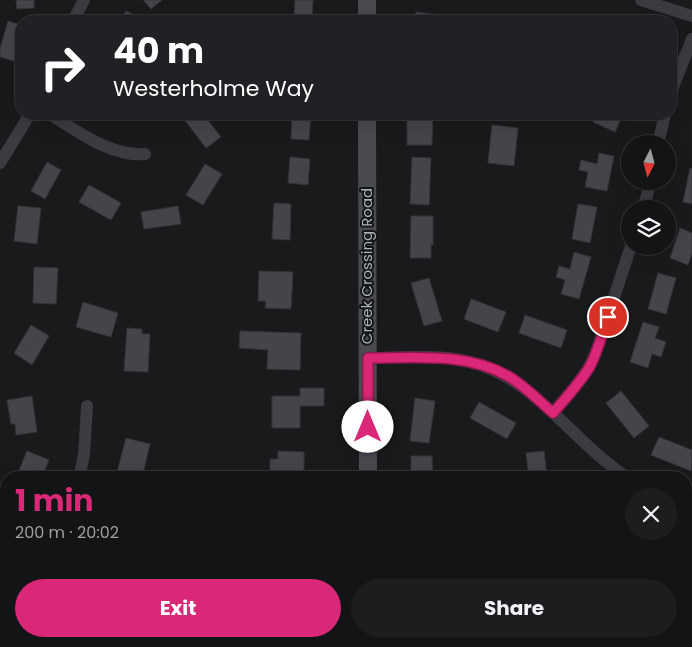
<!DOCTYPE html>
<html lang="en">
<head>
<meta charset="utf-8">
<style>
  body { margin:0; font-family:Poppins,sans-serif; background:#1c1d1e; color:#f1f3f6; height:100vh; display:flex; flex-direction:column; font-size:19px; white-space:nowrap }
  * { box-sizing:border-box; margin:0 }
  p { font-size:16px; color:#9d9ea0 }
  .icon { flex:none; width:28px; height:28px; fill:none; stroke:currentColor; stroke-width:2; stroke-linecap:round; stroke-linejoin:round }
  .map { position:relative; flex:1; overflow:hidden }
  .details { position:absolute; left:0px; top:471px; width:692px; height:176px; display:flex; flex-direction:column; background:#131415; border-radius:20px 20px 0 0; box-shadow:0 5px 20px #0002,0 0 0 1px #323334 }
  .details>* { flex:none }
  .hud { position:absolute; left:15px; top:15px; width:662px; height:105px; border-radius:20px; box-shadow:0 5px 20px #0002,0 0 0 1px #323334; background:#202124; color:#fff; overflow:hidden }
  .needle { width:32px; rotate:186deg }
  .tools { position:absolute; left:621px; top:135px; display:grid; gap:10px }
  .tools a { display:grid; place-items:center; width:55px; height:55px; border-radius:50%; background:#131415; box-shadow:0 5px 20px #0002,0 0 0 1px #323334; font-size:25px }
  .pin { position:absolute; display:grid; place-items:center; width:42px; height:42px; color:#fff; margin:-21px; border:2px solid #fff; border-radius:50%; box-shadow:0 1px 5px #0007 }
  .me { position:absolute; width:55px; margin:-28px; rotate:0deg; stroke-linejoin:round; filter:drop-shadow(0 0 4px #0008) }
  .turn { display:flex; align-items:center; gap:18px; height:105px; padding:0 15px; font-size:22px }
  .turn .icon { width:65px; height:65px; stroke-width:2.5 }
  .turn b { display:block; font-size:35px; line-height:42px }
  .round { display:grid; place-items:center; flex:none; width:52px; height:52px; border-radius:26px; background:#1c1d1e }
  .overview { display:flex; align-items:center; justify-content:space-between; height:85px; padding:0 15px }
  h1 { font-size:30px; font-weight:700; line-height:38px; color:#db2777 }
  .button { display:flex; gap:10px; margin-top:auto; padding:10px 15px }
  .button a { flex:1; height:58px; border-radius:30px; background:#db2777; color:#fff; font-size:20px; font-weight:700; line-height:58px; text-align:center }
  .button a+a { background:#1c1d1e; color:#f1f3f6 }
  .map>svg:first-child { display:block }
  .building { fill:#444549; stroke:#343438 }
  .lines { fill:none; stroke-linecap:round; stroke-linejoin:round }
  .street { stroke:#3b3c41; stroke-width:12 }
  .secondary { stroke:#494b51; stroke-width:18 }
  .route-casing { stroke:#8e194d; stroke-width:12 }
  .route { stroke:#db2777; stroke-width:9 }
  .labels { text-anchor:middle; stroke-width:4; stroke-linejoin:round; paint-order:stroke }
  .street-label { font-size:15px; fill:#acb2bb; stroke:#141517 }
</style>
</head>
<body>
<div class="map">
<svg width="692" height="647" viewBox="0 0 692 647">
  <rect width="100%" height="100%" fill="#191a1c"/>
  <g class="building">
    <path d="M 16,0 L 34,0 L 34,8 L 17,9 Z"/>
    <path d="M 143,0 L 162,0 L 151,9 Z"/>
    <path d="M 295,0 L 313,0 L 312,21 L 294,21 Z"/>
    <path d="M 126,11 L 142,19 L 141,21 L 120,21 Z"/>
    <path d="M 416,12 L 440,15 L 439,21 L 415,21 Z"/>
    <path d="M 8,21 L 21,25 L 21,46 L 17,62 L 0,57 L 0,49 Z"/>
    <path d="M 191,114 L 203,114 L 221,137 L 206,148 L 184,119 Z"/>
    <path d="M 292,114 L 311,114 L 309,140 L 291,139 Z"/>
    <path d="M 407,114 L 433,114 L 432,145 L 407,145 Z"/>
    <path d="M 597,114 L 623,114 L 615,132 L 593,122 Z"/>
    <path d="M 492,125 L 518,128 L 514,166 L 488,163 Z"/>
    <path d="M 599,153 L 614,156 L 607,191 L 585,187 L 588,172 L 579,170 L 581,160 L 597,164 Z"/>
    <path d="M 290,157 L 310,159 L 308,185 L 288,183 Z"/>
    <path d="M 412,157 L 431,158 L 429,205 L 410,204 Z"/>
    <path d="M 47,162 L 61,170 L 45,199 L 31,191 Z"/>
    <path d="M 205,164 L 222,174 L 203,205 L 186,195 Z"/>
    <path d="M 690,168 L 692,169 L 692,204 L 683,202 Z"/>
    <path d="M 89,185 L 121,203 L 111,220 L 79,202 Z"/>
    <path d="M 274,203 L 291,204 L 290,240 L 272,239 Z"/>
    <path d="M 578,204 L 597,207 L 590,243 L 572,239 Z"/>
    <path d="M 18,206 L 41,208 L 37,244 L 14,241 Z"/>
    <path d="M 178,206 L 181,224 L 144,229 L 141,212 Z"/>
    <path d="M 411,216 L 433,216 L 433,245 L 431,245 L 431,258 L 410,258 Z"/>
    <path d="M 680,228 L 692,233 L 692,253 L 688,265 L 670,258 Z"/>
    <path d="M 574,252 L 591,257 L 579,299 L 561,294 L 565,280 L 556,277 L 559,266 L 570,269 Z"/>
    <path d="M 34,267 L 58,268 L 56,304 L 33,303 Z"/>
    <path d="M 259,271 L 293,272 L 291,309 L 265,308 L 266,301 L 258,301 Z"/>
    <path d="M 658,273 L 676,278 L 666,314 L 648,309 Z"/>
    <path d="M 429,278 L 442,321 L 424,326 L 411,283 Z"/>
    <path d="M 471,299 L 506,312 L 498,332 L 464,319 Z"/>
    <path d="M 83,302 L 118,313 L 111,337 L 76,327 Z"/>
    <path d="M 525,315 L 567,330 L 561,348 L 519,333 Z"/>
    <path d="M 643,322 L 659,327 L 655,338 L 666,342 L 661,357 L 652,354 L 648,368 L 630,362 Z"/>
    <path d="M 31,325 L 49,336 L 32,365 L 14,353 Z"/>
    <path d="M 127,328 L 142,329 L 142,334 L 150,334 L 148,372 L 124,371 Z"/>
    <path d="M 240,331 L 301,333 L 300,370 L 267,369 L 268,350 L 239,348 Z"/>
    <path d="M 300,388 L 324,388 L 324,406 L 300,406 L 300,428 L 272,428 L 272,396 L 300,396 Z"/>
    <path d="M 621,391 L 649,426 L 634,438 L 606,403 Z"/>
    <path d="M 32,396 L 37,432 L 16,435 L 15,424 L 11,424 L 7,400 Z"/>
    <path d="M 415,398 L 435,401 L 429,443 L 410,441 Z"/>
    <path d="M 479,402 L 516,423 L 507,439 L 470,418 Z"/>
    <path d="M 659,437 L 692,450 L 691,471 L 651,455 Z"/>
    <path d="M 126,438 L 150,444 L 142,478 L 116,476 Z"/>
    <path d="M 27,451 L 49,460 L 42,478 L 16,478 Z"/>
    <path d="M 278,451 L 304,452 L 304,478 L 277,478 L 277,473 L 270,473 L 270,459 L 278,459 Z"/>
    <path d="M 544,451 L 547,478 L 529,478 L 526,453 Z"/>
    <path d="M 411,456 L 432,456 L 433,478 L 411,478 Z"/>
    <path d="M 0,492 L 6,496 L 6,525 L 0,536 Z"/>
    <path d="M 107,641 L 129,641 L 128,647 Z"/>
  </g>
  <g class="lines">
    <g class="street">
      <path d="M 641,0 L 692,16"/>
      <path d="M 73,21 L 84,0"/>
      <path d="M 671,92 L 692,39"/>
      <path d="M 50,114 C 76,131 112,157 145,154"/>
      <path d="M 658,144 L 665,114"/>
      <path d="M 0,163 L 30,114"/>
      <path d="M 643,209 L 651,181"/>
      <path d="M 368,358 C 399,358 436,354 466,361 C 534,375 572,442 628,478"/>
      <path d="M 553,413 L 574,388 L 588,369 L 596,352 L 631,246"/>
      <path d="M 79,478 L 84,455 L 87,406"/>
      <path d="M 686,507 L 692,509"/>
      <path d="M 0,581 L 6,572"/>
    </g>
    <g class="secondary">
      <path d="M 367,0 L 367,21"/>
      <path d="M 367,114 L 368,478"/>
      <path d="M 8,641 L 19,647"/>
      <path d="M 366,647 L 366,641"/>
    </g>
  </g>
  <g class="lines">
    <defs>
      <path id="route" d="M 368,427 L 368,358 C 414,358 466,352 508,376 C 525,386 538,400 553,413 C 565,399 579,384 589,368 C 598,352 602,334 608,317"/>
    </defs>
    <use href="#route" class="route-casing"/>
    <use href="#route" class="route"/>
  </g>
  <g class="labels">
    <g class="street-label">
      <text transform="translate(367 266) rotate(-90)" y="5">Creek Crossing Road</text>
    </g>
  </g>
</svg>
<div class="tools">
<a><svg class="needle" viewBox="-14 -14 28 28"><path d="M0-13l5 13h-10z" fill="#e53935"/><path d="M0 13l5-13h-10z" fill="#9d9ea0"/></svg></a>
<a><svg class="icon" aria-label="layers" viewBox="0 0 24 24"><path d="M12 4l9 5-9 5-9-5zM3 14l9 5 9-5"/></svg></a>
</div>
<div class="pin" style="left:608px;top:317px;background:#d93025"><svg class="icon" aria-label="arrive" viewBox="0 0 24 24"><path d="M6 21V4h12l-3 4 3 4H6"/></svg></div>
<svg class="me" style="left:368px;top:427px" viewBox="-20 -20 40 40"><circle r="19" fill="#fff"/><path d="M0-13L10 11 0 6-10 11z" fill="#db2777"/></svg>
<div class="hud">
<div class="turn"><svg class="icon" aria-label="right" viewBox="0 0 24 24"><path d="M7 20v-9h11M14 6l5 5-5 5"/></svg><div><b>40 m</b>Westerholme Way</div></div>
</div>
<section class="details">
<div class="overview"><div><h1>1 min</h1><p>200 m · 20:02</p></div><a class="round"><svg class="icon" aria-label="close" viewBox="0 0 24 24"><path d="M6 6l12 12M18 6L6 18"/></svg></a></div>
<div class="button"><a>Exit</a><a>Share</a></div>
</section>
</div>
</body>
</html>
